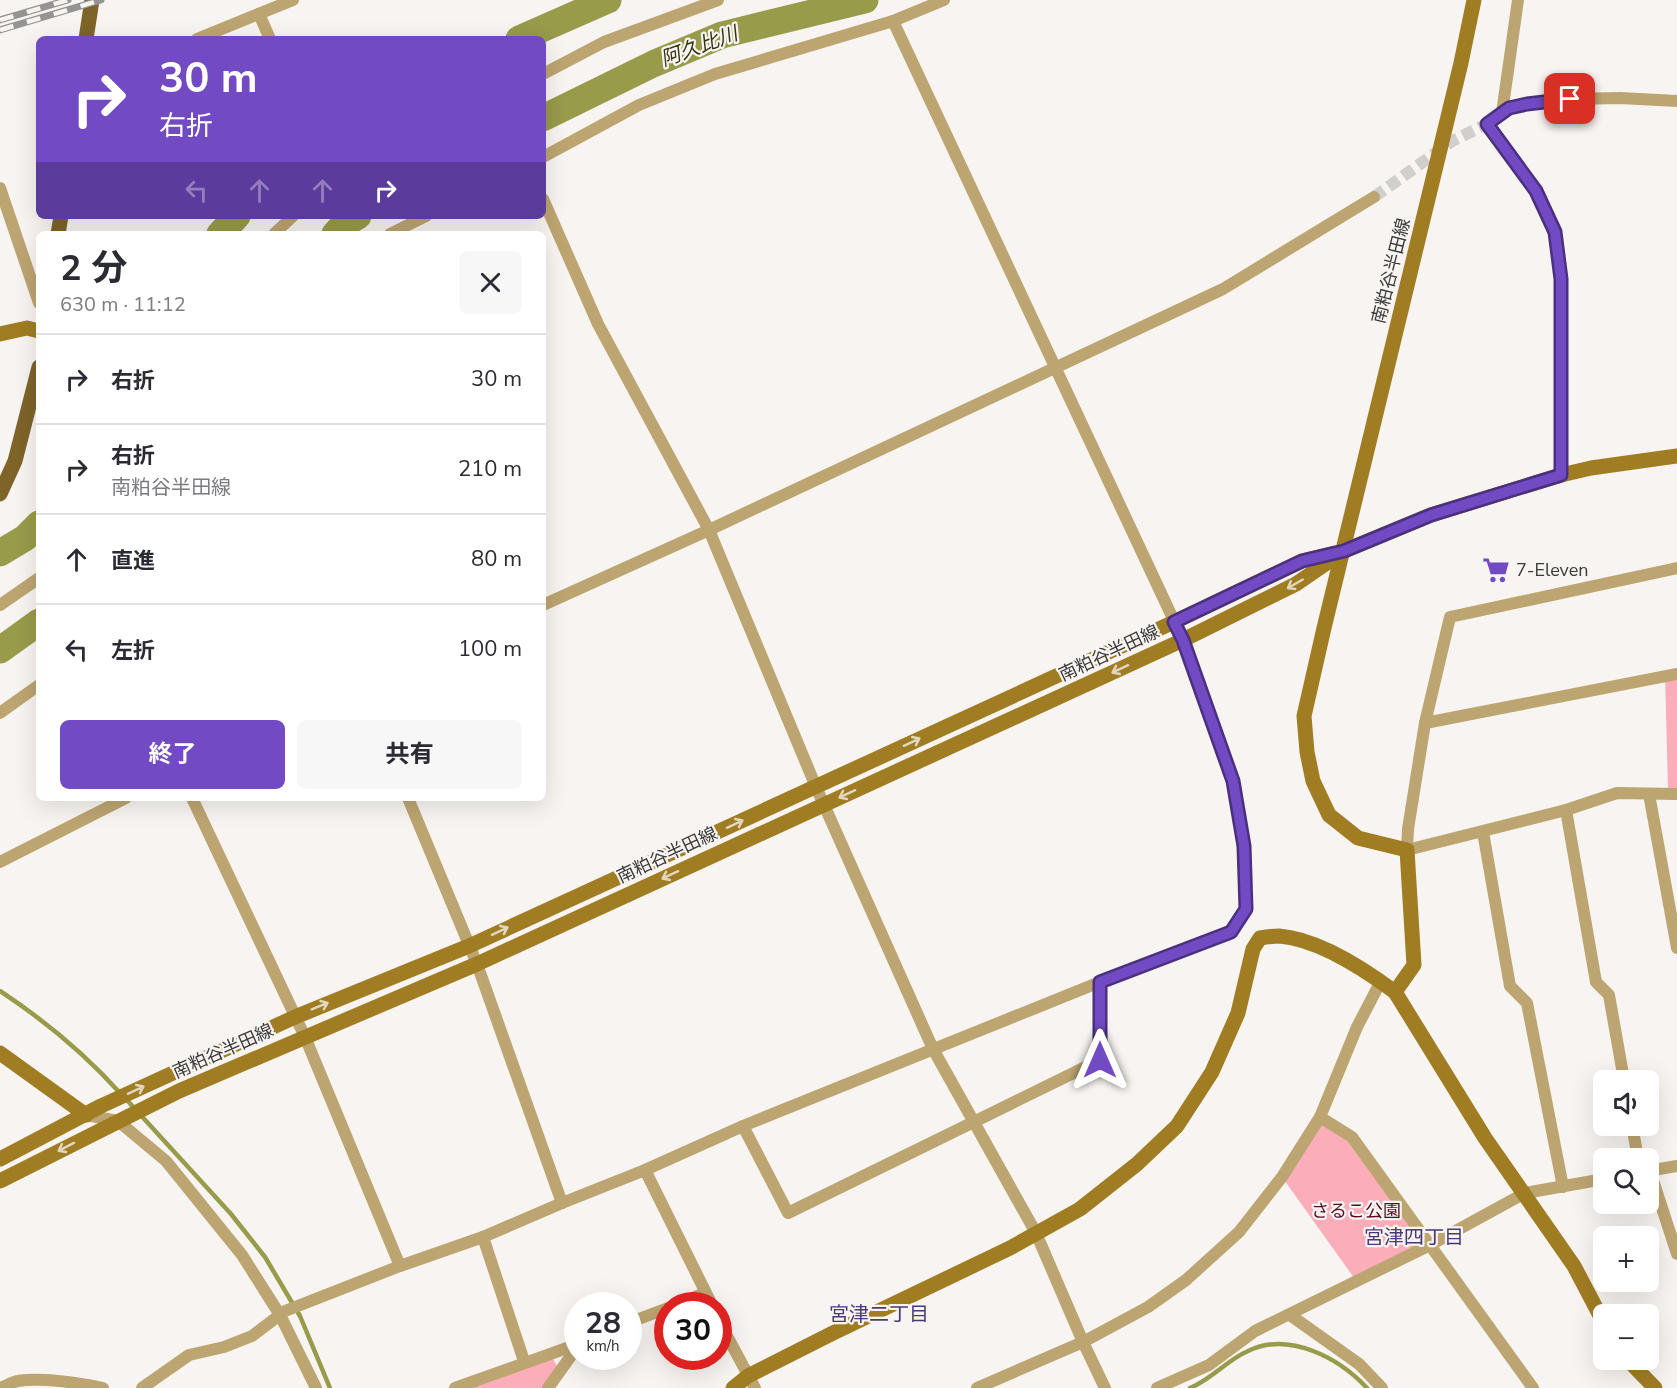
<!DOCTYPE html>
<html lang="ja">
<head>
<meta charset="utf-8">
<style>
  body { margin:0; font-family:"Nunito Sans","Noto Sans JP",sans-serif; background:#f7f7f7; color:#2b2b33; height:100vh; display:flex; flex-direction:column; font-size:22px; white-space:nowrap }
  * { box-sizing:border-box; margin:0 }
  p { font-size:20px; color:#7c7c81 }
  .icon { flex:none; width:33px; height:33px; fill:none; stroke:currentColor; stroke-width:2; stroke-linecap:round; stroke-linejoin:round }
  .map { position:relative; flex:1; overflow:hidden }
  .panel { position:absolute; left:36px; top:231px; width:510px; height:570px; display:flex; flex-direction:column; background:#fff; border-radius:9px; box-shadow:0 6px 24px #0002 }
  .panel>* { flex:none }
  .top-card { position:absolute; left:36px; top:36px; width:510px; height:183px; border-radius:9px; box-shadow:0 6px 24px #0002; background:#724ac3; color:#fff; overflow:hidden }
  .controls { position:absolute; left:1593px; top:1070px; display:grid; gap:12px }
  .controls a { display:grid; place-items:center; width:66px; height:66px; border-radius:9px; background:#fff; box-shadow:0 6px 24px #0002; font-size:30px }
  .speed { position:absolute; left:564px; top:1292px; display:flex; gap:12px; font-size:30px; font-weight:700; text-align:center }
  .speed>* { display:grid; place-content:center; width:78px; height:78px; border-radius:50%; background:#fff; box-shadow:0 6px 24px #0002; line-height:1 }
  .speed small { font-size:15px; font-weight:400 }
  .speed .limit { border:9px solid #d22; background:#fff; color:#111 }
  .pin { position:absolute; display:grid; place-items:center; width:51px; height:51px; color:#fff; margin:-26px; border-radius:12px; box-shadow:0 3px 9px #0006 }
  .me { position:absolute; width:66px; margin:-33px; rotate:0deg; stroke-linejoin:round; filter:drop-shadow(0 0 4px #0008) }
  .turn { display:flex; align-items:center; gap:21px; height:126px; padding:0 24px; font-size:27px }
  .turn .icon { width:78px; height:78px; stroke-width:2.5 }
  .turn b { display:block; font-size:42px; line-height:51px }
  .lanes { display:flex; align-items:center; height:57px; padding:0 24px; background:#0003; justify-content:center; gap:30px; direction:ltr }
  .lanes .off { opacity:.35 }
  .round { display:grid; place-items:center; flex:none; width:63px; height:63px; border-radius:9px; background:#f7f7f7 }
  .head { display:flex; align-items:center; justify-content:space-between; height:102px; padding:0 24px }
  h1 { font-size:36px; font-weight:700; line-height:45px }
  .action { display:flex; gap:12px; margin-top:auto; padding:12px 24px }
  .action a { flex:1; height:69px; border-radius:9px; background:#724ac3; color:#fff; font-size:24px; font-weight:700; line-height:69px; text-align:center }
  .action a+a { background:#f7f7f7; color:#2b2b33 }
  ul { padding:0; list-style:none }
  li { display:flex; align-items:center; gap:18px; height:90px; padding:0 24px; border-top:2px solid #e1e1e2 }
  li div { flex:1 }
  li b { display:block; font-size:22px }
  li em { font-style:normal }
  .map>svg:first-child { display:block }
  .green { fill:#fbaeb9 }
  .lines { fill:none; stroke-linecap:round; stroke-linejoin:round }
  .stream { stroke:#989b4a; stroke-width:4.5 }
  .river { stroke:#989b4a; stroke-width:27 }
  .street-tunnel { stroke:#d1cfcc; stroke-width:12; stroke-dasharray:12 6; stroke-linecap:butt }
  .street { stroke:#bda571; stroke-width:12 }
  .secondary { stroke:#a07d23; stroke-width:15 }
  .primary { stroke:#7e6429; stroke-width:15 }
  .rail-casing { stroke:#969492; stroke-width:7 }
  .rail { stroke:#f7f4f1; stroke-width:4.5; stroke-dasharray:14; stroke-linecap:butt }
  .oneway { stroke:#e1d6be }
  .route-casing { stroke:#4a307f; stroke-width:15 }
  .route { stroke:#724ac3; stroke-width:10 }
  .labels { text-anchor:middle; stroke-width:4.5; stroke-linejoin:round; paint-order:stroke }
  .street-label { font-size:18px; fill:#3a3938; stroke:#f7f4f1 }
  .poi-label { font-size:18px; fill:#3a3938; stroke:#f7f4f1; text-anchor:start }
  .park-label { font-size:18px; fill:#570b22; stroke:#f7f4f1 }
  .water-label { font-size:20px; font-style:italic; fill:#333411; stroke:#f7f4f1 }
  .neighbourhood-label { font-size:20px; fill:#4a3976; stroke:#f7f4f1 }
</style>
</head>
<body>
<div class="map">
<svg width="1677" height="1388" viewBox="0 0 1677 1388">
  <rect width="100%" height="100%" fill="#f7f4f1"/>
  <g class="green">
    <path d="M 1677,674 L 1677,788 L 1668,789 L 1665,676 Z"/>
    <path d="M 1320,1117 L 1352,1137 L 1430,1245 L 1357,1282 L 1282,1177 Z"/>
    <path d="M 550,1354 L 560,1371 L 548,1388 L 457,1388 Z"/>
  </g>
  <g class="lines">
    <g class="stream">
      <path d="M 0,991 C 44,1020 85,1054 120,1093"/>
      <path d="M 126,1099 L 231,1214 L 265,1257 L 300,1316 L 330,1388"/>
      <path d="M 1190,1388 C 1212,1379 1227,1360 1248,1351 C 1289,1331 1339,1358 1367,1388"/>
    </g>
    <g class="river">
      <path d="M 519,39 L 608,0"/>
      <path d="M 543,118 L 653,64 L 722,35 L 865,0"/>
      <path d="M 220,234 L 237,216"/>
      <path d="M 335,234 L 344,224 L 358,216"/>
      <path d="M 0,553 L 25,538 L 39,524"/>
      <path d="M 0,650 L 39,622"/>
    </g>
    <path class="street-tunnel" d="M 1374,197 L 1452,141 L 1487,124"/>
    <g class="street">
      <path d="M 259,14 L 270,39"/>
      <path d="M 197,39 L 293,0"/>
      <path d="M 543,74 L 604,42 L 718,0"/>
      <path d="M 1502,113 L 1518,0"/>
      <path d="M 543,157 L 639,105 L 715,74 L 893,21 L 944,0"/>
      <path d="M 0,188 L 39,303"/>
      <path d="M 543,199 L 598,324 L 709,530 L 816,787 L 933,1049 L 1036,1233 L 1083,1342 L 1105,1388"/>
      <path d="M 274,234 L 293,216"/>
      <path d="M 390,234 L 426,216"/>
      <path d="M 1561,475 L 1561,279 L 1555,232 L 1536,191 L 1487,124 L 1509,108 L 1527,104 L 1570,99 L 1620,98 L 1677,101"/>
      <path d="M 1677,568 L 1450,617 L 1425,723 L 1408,829 L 1407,850 L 1566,810 L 1617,793 L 1677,794"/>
      <path d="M 0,605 L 39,578"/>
      <path d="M 543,605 L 709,530 L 1223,289 L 1374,197"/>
      <path d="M 0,713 L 39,685"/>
      <path d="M 1425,723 L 1677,674"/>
      <path d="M 1649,794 L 1677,948"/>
      <path d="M 192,798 L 305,1037 L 400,1266"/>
      <path d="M 408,798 L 477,964 L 562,1203"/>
      <path d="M 1566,810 L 1596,982 L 1609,995 L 1624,1080"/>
      <path d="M 1483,832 L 1510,986 L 1527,1003 L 1563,1187"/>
      <path d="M 0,862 L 126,798"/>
      <path d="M 86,1115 L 118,1121 L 166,1161 L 242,1255 L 280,1315 L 316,1388"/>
      <path d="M 1320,1117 L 1352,1137 L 1533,1388"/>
      <path d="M 1632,1125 L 1638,1158"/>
      <path d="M 743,1126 L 788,1213 L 1100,1060 L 1100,982"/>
      <path d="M 645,1170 L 712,1305"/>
      <path d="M 1648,1171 L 1677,1166"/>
      <path d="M 1650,1171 L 1677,1254"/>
      <path d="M 483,1237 L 524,1361"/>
      <path d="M 674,1305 L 705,1293"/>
      <path d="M 1290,1315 L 1359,1364 L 1382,1388"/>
      <path d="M 718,1319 L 755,1388"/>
      <path d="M 628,1323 L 668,1308"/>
      <path d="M 0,1388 C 6,1386 12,1382 18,1381 C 39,1377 81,1383 103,1388"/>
      <path d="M 142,1388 L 189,1355 L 224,1347 L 252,1336 L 285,1311 L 400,1266 L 483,1237 L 562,1203 L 645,1170 L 743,1126 L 1100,982 L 1231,932 L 1246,909 L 1244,846 L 1233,781 L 1183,640 L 893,21"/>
      <path d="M 455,1388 L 578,1344"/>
      <path d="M 548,1388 L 578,1346"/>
      <path d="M 977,1388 L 1083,1342 L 1148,1307 L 1186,1280 L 1239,1232 L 1282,1177 L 1320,1117 L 1357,1027 L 1381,981"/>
      <path d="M 1157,1388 L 1209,1365 L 1255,1331 L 1430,1245 L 1525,1193 L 1604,1179"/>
    </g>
    <g class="secondary">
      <path d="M 1474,0 L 1461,63 L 1324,628 L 1304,716 L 1307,752 L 1313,781 L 1329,815 L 1358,838 L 1407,850 L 1414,965 L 1395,992 L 1485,1138 L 1574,1266 L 1604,1323"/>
      <path d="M 0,334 L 27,328 L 39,331"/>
      <path d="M 0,1053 L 86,1115"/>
      <path d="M 0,1159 L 101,1106 L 295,1017 L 469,946 L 1174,622 L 1302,561 L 1335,553"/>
      <path d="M 0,1181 L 179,1091 L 477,964 L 1183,640 L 1296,584 L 1344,551 L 1431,515 L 1561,475 L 1591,468 L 1677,456"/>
      <path d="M 1627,1359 L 1655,1388"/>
      <path d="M 733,1388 L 748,1376 L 833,1333 L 1010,1248 L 1080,1209 L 1137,1164 L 1177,1126 L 1212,1072 L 1238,1013 L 1253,949 L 1260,938 C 1266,937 1273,936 1279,936 C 1319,939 1364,969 1395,992"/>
    </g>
    <g class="primary">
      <path d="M 86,39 L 92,0"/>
      <path d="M 58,234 L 61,216"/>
      <path d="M 0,494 L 15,461 L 39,367"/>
    </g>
    <defs>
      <g id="rail">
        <path d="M 0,20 L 68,0"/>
        <path d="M 0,30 L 101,0"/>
      </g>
    </defs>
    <use href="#rail" class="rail-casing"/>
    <use href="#rail" class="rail"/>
  </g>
  <defs><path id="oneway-shaft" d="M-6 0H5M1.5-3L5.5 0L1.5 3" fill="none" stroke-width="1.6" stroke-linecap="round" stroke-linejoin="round" transform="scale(1.5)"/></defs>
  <g class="oneway">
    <use href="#oneway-shaft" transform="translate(1295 584) rotate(150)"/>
    <use href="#oneway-shaft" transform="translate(1120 669) rotate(155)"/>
    <use href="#oneway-shaft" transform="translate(912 742) rotate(-25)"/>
    <use href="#oneway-shaft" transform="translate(847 794) rotate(155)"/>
    <use href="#oneway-shaft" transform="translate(735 824) rotate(-25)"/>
    <use href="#oneway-shaft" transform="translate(670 875) rotate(155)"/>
    <use href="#oneway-shaft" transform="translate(500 931) rotate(-25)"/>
    <use href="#oneway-shaft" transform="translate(320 1006) rotate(-22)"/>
    <use href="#oneway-shaft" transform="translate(136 1090) rotate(-25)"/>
    <use href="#oneway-shaft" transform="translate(66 1147) rotate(153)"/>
  </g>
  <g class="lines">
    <defs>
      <path id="route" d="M 1100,1060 L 1100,982 L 1231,932 L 1246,909 L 1244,846 L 1233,781 L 1183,640 L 1174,622 L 1302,561 L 1344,551 L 1431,515 L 1561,475 L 1561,279 L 1555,232 L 1536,191 L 1487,124 L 1509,108 L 1527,104 L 1570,99"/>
    </defs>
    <use href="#route" class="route-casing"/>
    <use href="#route" class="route"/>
  </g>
  <defs>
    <symbol id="supermarket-bare" viewBox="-9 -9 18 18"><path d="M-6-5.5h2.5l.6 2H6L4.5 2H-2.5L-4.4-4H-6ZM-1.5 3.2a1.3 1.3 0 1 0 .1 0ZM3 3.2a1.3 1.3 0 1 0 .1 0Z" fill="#724ac3" stroke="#f7f4f1" stroke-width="2.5" paint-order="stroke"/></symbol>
  </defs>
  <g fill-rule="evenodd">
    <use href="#supermarket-bare" x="1477" y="551" width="38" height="38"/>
  </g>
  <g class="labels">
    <g class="street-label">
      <text transform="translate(1391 271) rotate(-76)" y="6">南粕谷半田線</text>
      <text transform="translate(1109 653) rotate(-25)" y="6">南粕谷半田線</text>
      <text transform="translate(667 855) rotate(-25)" y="6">南粕谷半田線</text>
      <text transform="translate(223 1051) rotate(-24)" y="6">南粕谷半田線</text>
    </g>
    <g class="poi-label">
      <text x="1516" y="576">7-Eleven</text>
    </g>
    <g class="park-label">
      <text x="1356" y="1217">さるこ公園</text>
    </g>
    <g class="water-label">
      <text transform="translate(699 46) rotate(-20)" y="7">阿久比川</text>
    </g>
    <g class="neighbourhood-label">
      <text x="1414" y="1244">宮津四丁目</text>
      <text x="879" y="1321">宮津二丁目</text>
    </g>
  </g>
</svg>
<div class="controls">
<a><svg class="icon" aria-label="sound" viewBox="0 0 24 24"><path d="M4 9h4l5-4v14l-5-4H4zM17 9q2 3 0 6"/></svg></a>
<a><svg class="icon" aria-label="search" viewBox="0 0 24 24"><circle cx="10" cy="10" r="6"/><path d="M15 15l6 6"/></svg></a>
<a>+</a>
<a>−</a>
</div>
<div class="speed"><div>28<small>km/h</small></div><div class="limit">30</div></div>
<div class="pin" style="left:1570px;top:99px;background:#d93025"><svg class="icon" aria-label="arrive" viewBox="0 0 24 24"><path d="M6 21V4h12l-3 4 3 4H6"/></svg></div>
<svg class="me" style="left:1100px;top:1060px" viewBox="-20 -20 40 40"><path d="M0-17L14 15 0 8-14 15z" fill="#724ac3" stroke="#fff" stroke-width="4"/></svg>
<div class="top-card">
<div class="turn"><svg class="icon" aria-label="right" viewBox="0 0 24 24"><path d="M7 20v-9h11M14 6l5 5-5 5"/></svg><div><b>30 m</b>右折</div></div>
<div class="lanes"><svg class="icon off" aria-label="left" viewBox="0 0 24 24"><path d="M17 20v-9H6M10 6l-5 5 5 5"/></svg><svg class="icon off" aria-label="ahead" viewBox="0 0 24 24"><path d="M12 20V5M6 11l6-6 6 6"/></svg><svg class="icon off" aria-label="ahead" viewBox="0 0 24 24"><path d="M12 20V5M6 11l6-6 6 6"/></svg><svg class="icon" aria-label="right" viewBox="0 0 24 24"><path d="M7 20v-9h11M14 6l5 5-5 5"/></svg></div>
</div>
<section class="panel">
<div class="head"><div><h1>2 分</h1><p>630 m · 11:12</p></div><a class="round"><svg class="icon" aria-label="close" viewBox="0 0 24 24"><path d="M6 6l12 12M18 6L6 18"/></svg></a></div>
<ul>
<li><svg class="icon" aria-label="right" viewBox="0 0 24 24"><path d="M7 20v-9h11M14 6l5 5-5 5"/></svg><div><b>右折</b></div><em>30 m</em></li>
<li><svg class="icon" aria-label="right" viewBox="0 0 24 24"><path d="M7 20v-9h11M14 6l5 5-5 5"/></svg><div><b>右折</b><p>南粕谷半田線</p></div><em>210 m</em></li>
<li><svg class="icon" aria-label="ahead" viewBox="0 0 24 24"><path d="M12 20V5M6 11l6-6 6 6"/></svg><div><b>直進</b></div><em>80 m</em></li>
<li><svg class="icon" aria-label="left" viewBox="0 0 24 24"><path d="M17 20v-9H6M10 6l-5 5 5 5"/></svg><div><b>左折</b></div><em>100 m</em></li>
</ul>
<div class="action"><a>終了</a><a>共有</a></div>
</section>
</div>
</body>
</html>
